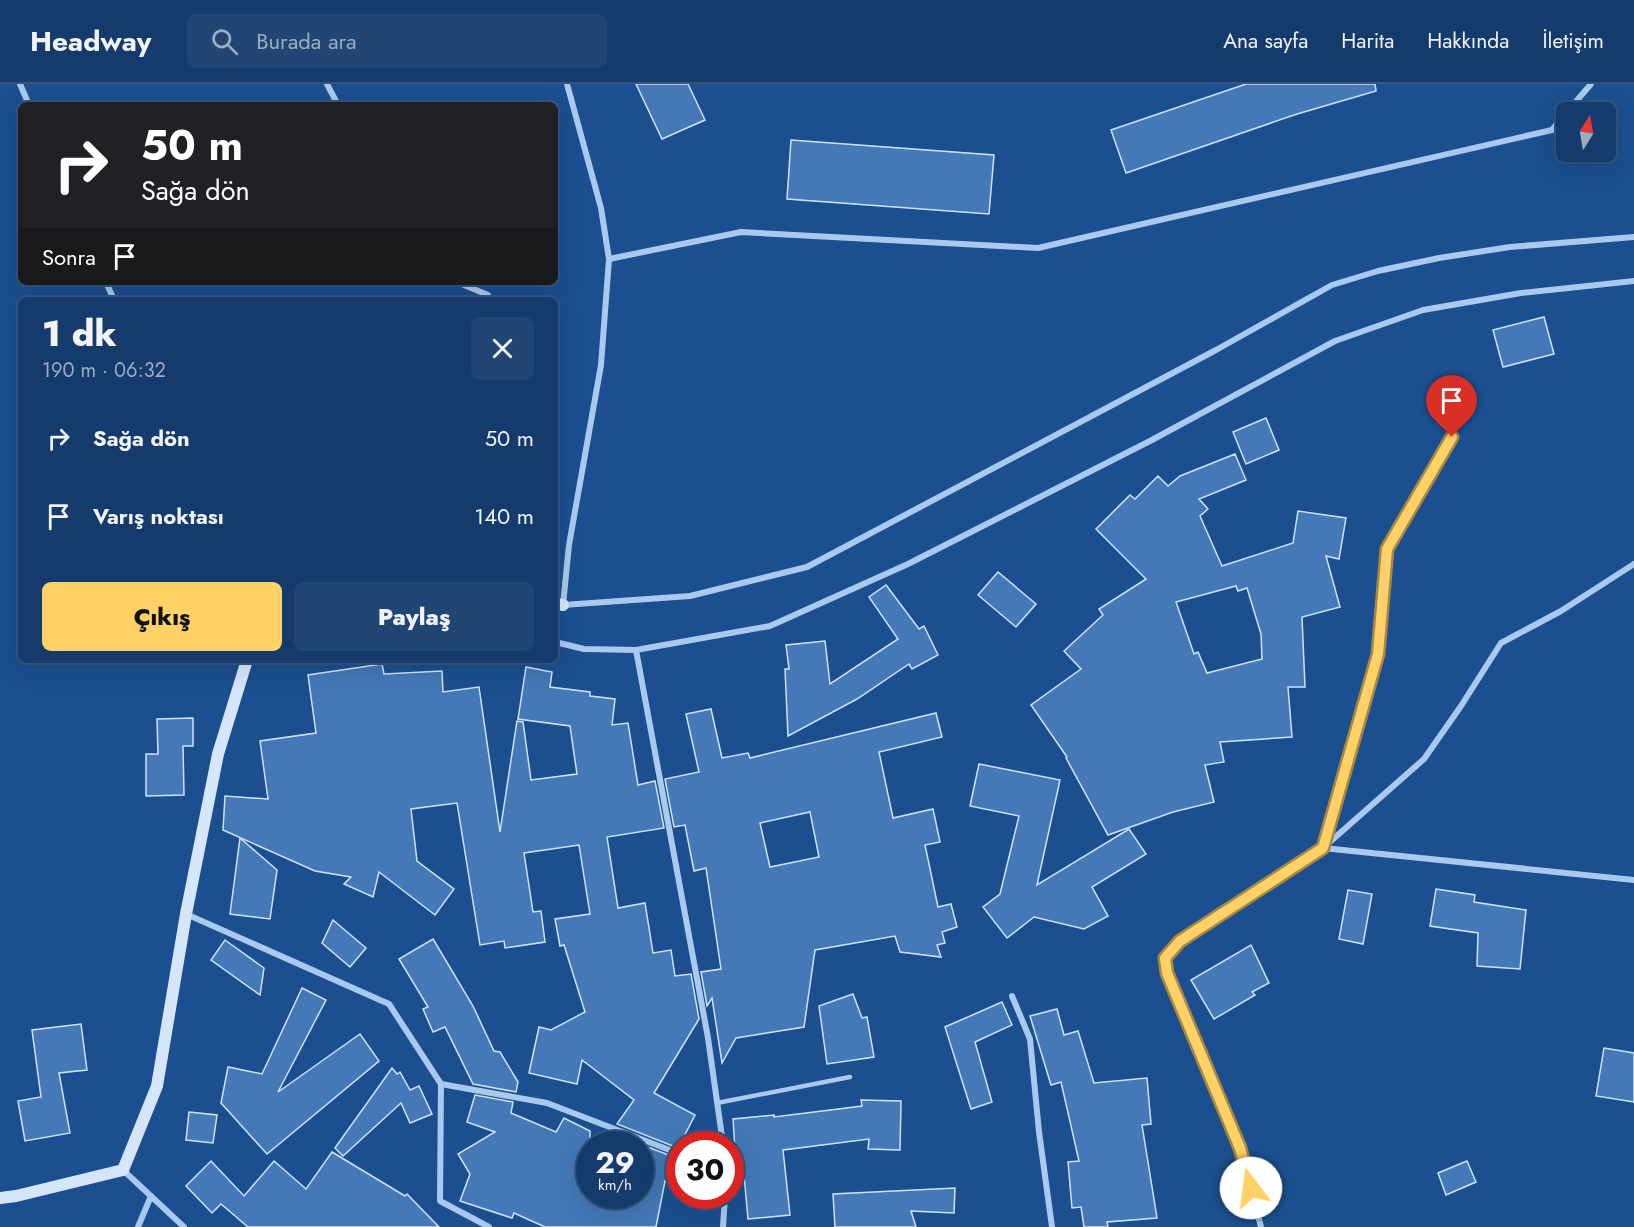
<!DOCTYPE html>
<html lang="tr">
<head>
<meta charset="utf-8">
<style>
  body { margin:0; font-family:Jost,sans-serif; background:#214673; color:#f1f3f6; height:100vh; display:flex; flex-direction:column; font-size:22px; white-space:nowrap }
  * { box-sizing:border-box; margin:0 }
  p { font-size:20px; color:#9dadc1 }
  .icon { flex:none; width:33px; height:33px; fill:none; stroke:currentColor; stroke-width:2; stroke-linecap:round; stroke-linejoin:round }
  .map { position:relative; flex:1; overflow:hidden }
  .panel { position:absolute; left:18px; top:213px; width:540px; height:366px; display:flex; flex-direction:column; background:#143b6b; border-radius:9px; box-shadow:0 6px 24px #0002,0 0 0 2px #33557e }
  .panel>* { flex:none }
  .guide { position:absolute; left:18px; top:18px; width:540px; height:183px; border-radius:9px; box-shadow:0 6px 24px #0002,0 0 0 2px #33557e; background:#202124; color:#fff; overflow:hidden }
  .needle { width:39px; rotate:11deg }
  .fabs { position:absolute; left:1556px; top:18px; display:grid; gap:12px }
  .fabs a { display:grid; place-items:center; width:60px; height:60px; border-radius:9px; background:#143b6b; box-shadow:0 6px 24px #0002,0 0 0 2px #33557e; font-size:30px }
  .speed { position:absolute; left:576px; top:1047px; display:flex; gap:12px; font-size:30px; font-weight:700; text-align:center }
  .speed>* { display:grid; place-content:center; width:78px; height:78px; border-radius:50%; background:#143b6b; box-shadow:0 6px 24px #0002,0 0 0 2px #33557e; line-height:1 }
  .speed small { font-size:15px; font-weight:400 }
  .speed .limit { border:9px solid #d22; background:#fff; color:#111 }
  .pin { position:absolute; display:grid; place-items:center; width:51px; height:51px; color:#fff; margin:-62px -26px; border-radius:50% 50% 50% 0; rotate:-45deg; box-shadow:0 0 6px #0007 }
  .pin .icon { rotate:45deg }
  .me { position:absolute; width:66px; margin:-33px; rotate:345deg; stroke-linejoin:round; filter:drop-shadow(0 0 4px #0008) }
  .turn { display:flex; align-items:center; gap:21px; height:126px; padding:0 24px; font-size:27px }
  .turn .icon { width:78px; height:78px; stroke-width:2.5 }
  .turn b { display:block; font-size:42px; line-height:51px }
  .then { display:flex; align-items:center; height:57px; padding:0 24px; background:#0003; gap:12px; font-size:22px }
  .round { display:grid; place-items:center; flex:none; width:63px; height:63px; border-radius:9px; background:#214673 }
  .overview { display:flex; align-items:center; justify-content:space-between; height:102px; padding:0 24px }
  h1 { font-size:36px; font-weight:800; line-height:45px }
  .cta { display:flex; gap:12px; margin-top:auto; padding:12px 24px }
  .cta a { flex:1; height:69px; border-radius:9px; background:#ffd166; color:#111; font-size:24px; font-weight:800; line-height:69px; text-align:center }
  .cta a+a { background:#214673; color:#f1f3f6 }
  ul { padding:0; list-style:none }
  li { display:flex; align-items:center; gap:18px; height:78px; padding:0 24px }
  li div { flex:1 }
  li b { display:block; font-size:22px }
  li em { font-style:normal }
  header { display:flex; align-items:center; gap:36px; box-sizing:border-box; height:84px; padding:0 30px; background:#143b6b; border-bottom:2px solid #33557e }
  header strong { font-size:28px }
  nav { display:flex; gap:33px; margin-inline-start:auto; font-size:21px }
  .search { width:420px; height:54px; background:#214673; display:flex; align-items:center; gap:15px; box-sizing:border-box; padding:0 21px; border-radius:9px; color:#9dadc1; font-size:22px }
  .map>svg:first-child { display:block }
  .building { fill:#4478b7; stroke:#cfe3fa; stroke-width:1.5; fill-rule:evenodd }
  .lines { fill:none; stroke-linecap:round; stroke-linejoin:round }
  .lane { stroke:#a9c9ee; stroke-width:4.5 }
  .street { stroke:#a9c9ee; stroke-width:6 }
  .secondary { stroke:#d6e6fa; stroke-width:12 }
  .route-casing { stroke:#a68842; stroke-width:15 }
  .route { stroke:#ffd166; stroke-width:10 }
</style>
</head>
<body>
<header>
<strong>Headway</strong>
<div class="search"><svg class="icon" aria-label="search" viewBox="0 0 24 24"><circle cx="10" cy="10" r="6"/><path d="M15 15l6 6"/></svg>Burada ara</div>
<nav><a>Ana sayfa</a><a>Harita</a><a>Hakkında</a><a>İletişim</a></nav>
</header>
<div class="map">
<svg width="1634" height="1143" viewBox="0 0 1634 1143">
  <rect width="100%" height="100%" fill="#1b4f8f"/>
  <g class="building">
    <path d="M 636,0 L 688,0 L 705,36 L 662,55 Z"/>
    <path d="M 1246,0 L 1375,0 L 1376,7 L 1297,30 L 1126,89 L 1111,46 Z"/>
    <path d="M 791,56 L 994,71 L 989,130 L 787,115 Z"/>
    <path d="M 1544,233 L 1554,270 L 1503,283 L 1493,246 Z"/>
    <path d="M 1266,334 L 1279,366 L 1246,380 L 1233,348 Z"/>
    <path d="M 1235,370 L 1246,396 L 1199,415 L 1208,425 L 1200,432 L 1222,482 L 1293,459 L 1298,427 L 1346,434 L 1339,475 L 1326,472 L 1340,523 L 1302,533 L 1305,603 L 1288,603 L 1292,653 L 1220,658 L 1224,678 L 1205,681 L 1214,718 L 1173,728 L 1108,751 L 1066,674 L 1067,673 L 1031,621 L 1081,585 L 1064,567 L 1103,531 L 1099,525 L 1146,495 L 1096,445 L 1130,411 L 1135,415 L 1158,392 L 1168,402 L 1180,392 ZM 1236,502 L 1238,507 L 1247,504 L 1261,550 L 1262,575 L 1207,589 L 1198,568 L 1194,570 L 1176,518 Z"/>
    <path d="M 998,488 L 1036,520 L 1016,543 L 978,511 Z"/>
    <path d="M 886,501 L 919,545 L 924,542 L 938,571 L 912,585 L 909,580 L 857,615 L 788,652 L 785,585 L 789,585 L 786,561 L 825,557 L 830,600 L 898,555 L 869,513 Z"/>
    <path d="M 382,580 L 384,590 L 442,587 L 443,608 L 479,603 L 500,748 L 517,637 L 523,638 L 531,696 L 577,690 L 570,642 L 518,635 L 526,583 L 552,588 L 550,603 L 590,608 L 590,612 L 615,615 L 612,641 L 628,639 L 638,701 L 655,697 L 664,744 L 607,753 L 618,824 L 645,819 L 653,869 L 671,866 L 675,892 L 691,890 L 699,935 L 654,1009 L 695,1031 L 678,1064 L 617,1040 L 634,1016 L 582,976 L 577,1000 L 529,989 L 539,943 L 551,946 L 585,928 L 564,861 L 560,862 L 555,835 L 590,830 L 579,761 L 524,769 L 533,828 L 541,827 L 545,858 L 505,864 L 504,857 L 480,861 L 457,719 L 411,725 L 417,777 L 454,805 L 435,831 L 379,788 L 373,813 L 344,800 L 351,793 L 315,787 L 223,746 L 225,712 L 268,715 L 260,657 L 316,649 L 308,591 Z"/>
    <path d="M 711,625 L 722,674 L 748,669 L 750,674 L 936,629 L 942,653 L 879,668 L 893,734 L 933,725 L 940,758 L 925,761 L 938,823 L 951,820 L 957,843 L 942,848 L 945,859 L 937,861 L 941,873 L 900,868 L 895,852 L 815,866 L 804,943 L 736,954 L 722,979 L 712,914 L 707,922 L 701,888 L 721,885 L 706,784 L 694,787 L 685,741 L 674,743 L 665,695 L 699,688 L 686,630 ZM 810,728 L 819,773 L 770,783 L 760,739 Z"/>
    <path d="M 193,634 L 193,662 L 183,662 L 184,711 L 146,712 L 146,670 L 158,670 L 157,635 Z"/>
    <path d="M 979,680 L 1060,696 L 1037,801 L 1129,745 L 1146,770 L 1092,803 L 1108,832 L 1084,845 L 1034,833 L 1007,854 L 983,823 L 1000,810 L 1019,732 L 970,722 Z"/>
    <path d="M 240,754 L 277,786 L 270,835 L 230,830 Z"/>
    <path d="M 1436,805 L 1475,811 L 1474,818 L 1526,826 L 1520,885 L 1477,882 L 1478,849 L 1430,842 Z"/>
    <path d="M 1348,806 L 1372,810 L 1363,860 L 1339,855 Z"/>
    <path d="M 333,836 L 366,864 L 350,883 L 322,859 Z"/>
    <path d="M 433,855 L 473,922 L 494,967 L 500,968 L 518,998 L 516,1008 L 473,1000 L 445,943 L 433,948 L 423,925 L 428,923 L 399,875 Z"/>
    <path d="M 225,856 L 264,884 L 260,911 L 211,876 Z"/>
    <path d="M 1251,861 L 1269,899 L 1252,908 L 1255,911 L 1214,935 L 1191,896 Z"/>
    <path d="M 302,904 L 326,916 L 278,1008 L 360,950 L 379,977 L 267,1070 L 221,1019 L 228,983 L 262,990 Z"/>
    <path d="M 853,910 L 862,934 L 867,933 L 874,973 L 827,980 L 819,922 Z"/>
    <path d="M 1002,918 L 1012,941 L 975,958 L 992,1018 L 971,1025 L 945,943 Z"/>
    <path d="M 1057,925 L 1064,951 L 1078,947 L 1094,999 L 1147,994 L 1151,1040 L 1142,1041 L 1157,1134 L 1107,1138 L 1108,1143 L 1084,1143 L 1081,1123 L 1072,1124 L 1068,1078 L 1079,1077 L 1061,998 L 1051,1001 L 1030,932 Z"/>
    <path d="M 81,940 L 87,986 L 59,989 L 70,1049 L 25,1057 L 18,1017 L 41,1013 L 32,946 Z"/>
    <path d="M 1604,964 L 1634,969 L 1634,1018 L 1596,1012 Z"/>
    <path d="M 392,984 L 397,990 L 400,988 L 410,1006 L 419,1002 L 432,1030 L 410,1039 L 401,1019 L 343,1072 L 335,1064 Z"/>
    <path d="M 475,1011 L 513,1018 L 511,1029 L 556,1048 L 564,1034 L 590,1047 L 590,1112 L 640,1112 L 640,1060 L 603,1060 L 611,1049 L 674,1073 L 669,1098 L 665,1097 L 656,1143 L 545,1143 L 514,1129 L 512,1134 L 460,1117 L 470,1090 L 458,1070 L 495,1048 L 467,1038 Z"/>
    <path d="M 861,1016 L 901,1017 L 900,1066 L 868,1065 L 869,1055 L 783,1066 L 790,1131 L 748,1135 L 743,1080 L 736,1081 L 733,1035 L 774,1031 L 774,1033 L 862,1022 Z"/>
    <path d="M 189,1028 L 217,1031 L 213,1059 L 186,1056 Z"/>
    <path d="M 332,1068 L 405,1112 L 407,1110 L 439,1143 L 248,1143 L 221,1120 L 212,1129 L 186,1102 L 211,1077 L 244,1112 L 274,1077 L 306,1105 Z"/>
    <path d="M 1467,1077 L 1476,1098 L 1446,1111 L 1438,1089 Z"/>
    <path d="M 955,1104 L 954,1129 L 911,1127 L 916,1143 L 835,1143 L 833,1110 Z"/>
  </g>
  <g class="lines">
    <path class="lane" d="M 717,1019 L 850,993"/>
    <g class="street">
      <path d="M 20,0 L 29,21"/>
      <path d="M 327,0 L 338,21"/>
      <path d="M 567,0 L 601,124 L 609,175 L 601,281 L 569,461 L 563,521 L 690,512 L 807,483 L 1216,266 L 1332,201 L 1378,187 L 1439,174 L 1510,163 L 1634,153"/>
      <path d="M 1567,28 L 1591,0"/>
      <path d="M 609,175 L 741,148 L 1038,164 L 1552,46 L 1566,29"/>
      <path d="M 106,198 L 114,216"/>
      <path d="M 457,198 L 488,211 L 490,216"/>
      <path d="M 1452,353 L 1387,465 L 1378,570 L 1323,764 L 1634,796"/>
      <path d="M 555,558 L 584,565 L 636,566 L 770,542 L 908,480 L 1150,357 L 1335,257 L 1423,226 L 1521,209 L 1634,197"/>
      <path d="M 636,566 L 708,954 L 723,1060"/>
      <path d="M 186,830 L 389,920 L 441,1000 L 547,1019 L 680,1070"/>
      <path d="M 1012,912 L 1030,955 L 1039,1048 L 1052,1143"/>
      <path d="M 441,1000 L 440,1117 L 489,1143"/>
      <path d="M 123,1086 L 184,1143"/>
      <path d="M 138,1143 L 151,1112"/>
      <path d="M 723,1143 L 725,1112"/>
      <path d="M 1261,1143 L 1240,1064 L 1167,889 L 1165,874 L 1180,857 L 1323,764 L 1424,675 L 1461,622 L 1501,559 L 1561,527 L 1634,480"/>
    </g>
    <g class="secondary">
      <path d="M 555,520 L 563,521"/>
      <path d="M 0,1114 L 16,1112 L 123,1086 L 157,1002 L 186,830 L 218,670 L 247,576"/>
    </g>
  </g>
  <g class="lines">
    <defs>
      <path id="route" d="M 1251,1104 L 1240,1064 L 1167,889 L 1165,874 L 1180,857 L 1323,764 L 1378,570 L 1387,465 L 1452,353"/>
    </defs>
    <use href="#route" class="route-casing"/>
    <use href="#route" class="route"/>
  </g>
</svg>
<div class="fabs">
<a><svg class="needle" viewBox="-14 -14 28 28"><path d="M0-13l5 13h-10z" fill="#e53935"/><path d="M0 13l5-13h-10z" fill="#9dadc1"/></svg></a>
</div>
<div class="speed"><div>29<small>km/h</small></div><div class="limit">30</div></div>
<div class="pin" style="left:1452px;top:353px;background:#d93025"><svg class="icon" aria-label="arrive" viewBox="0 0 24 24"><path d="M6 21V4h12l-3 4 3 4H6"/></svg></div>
<svg class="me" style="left:1251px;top:1104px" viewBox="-20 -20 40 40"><circle r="19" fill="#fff"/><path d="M0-13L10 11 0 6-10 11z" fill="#ffd166"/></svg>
<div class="guide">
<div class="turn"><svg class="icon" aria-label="right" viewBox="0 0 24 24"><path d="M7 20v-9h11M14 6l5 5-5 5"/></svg><div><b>50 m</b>Sağa dön</div></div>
<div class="then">Sonra<svg class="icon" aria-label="arrive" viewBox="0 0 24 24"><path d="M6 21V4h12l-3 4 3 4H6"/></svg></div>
</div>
<section class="panel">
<div class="overview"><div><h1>1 dk</h1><p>190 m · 06:32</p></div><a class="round"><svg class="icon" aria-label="close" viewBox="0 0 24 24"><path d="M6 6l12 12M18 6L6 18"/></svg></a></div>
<ul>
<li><svg class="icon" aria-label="right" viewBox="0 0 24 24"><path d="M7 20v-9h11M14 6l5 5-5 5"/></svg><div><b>Sağa dön</b></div><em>50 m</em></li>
<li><svg class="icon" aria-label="arrive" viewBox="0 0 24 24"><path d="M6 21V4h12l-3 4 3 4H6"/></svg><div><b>Varış noktası</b></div><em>140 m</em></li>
</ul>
<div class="cta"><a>Çıkış</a><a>Paylaş</a></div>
</section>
</div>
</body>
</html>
